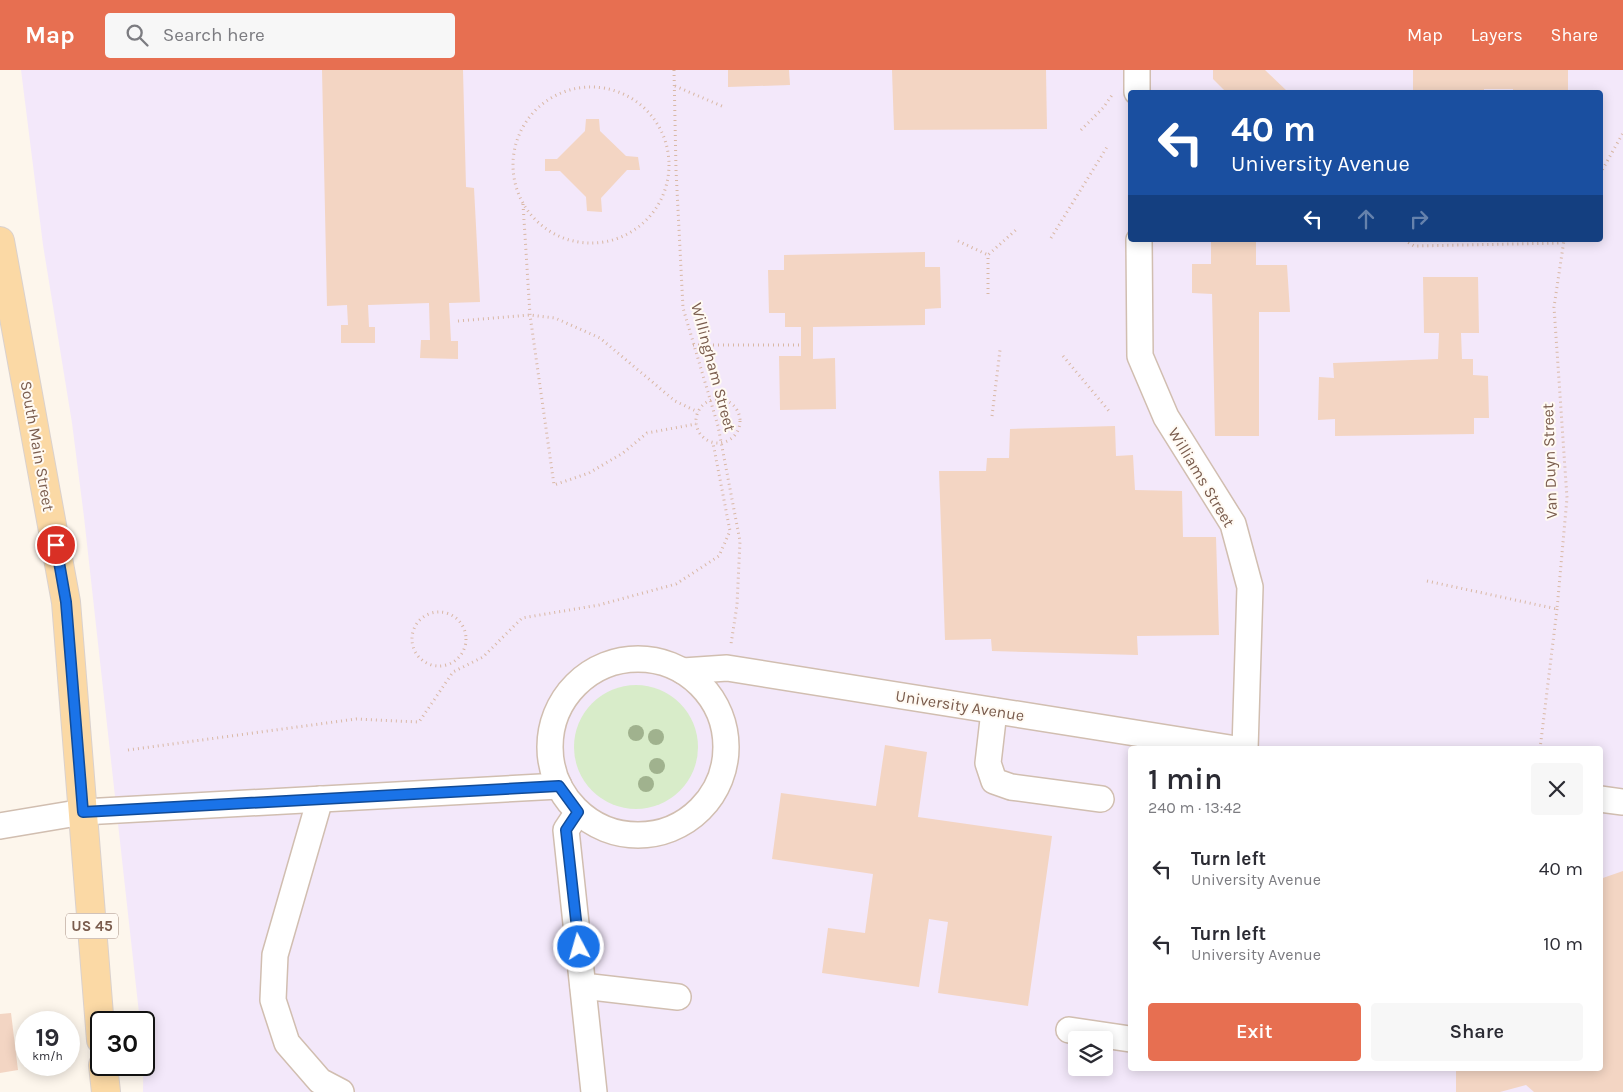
<!DOCTYPE html>
<html lang="en">
<head>
<meta charset="utf-8">
<style>
  body { margin:0; font-family:Karla,sans-serif; background:#f7f7f7; color:#2b2b33; height:100vh; display:flex; flex-direction:column; font-size:19px; white-space:nowrap }
  * { box-sizing:border-box; margin:0 }
  p { font-size:16px; color:#7c7c81 }
  .icon { flex:none; width:28px; height:28px; fill:none; stroke:currentColor; stroke-width:2; stroke-linecap:round; stroke-linejoin:round }
  .map { position:relative; flex:1; overflow:hidden }
  .panel { position:absolute; left:1128px; top:676px; width:475px; height:325px; display:flex; flex-direction:column; background:#fff; border-radius:5px; box-shadow:0 2px 12px #0003 }
  .panel>* { flex:none }
  .hud { position:absolute; left:1128px; top:20px; width:475px; height:152px; border-radius:5px; box-shadow:0 2px 12px #0003; background:#1a4fa0; color:#fff; overflow:hidden }
  .controls { position:absolute; left:1068px; top:961px; display:grid; gap:10px }
  .controls a { display:grid; place-items:center; width:45px; height:45px; border-radius:5px; background:#fff; box-shadow:0 2px 12px #0003; font-size:25px }
  .speed { position:absolute; left:15px; top:941px; display:flex; gap:10px; font-size:25px; font-weight:700; text-align:center }
  .speed>* { display:grid; place-content:center; width:65px; height:65px; border-radius:50%; background:#fff; box-shadow:0 2px 12px #0003; line-height:1 }
  .speed small { font-size:12px; font-weight:400 }
  .speed .limit { border:2px solid #111; border-radius:8px; background:#fff; color:#111 }
  .pin { position:absolute; display:grid; place-items:center; width:42px; height:42px; color:#fff; margin:-21px; border:2px solid #fff; border-radius:50%; box-shadow:0 1px 5px #0007 }
  .me { position:absolute; width:55px; margin:-28px; rotate:354deg; stroke-linejoin:round; filter:drop-shadow(0 0 4px #0008) }
  .turn { display:flex; align-items:center; gap:18px; height:105px; padding:0 20px; font-size:22px }
  .turn .icon { width:65px; height:65px; stroke-width:2.5 }
  .turn b { display:block; font-size:35px; line-height:42px }
  .lanes { display:flex; align-items:center; height:48px; padding:0 20px; background:#0003; justify-content:center; gap:25px; direction:ltr }
  .lanes .off { opacity:.35 }
  .round { display:grid; place-items:center; flex:none; width:52px; height:52px; border-radius:5px; background:#f7f7f7 }
  .head { display:flex; align-items:center; justify-content:space-between; height:85px; padding:0 20px }
  h1 { font-size:30px; font-weight:600; line-height:38px }
  .cta { display:flex; gap:10px; margin-top:auto; padding:10px 20px }
  .cta a { flex:1; height:58px; border-radius:5px; background:#e76f51; color:#fff; font-size:20px; font-weight:600; line-height:58px; text-align:center }
  .cta a+a { background:#f7f7f7; color:#2b2b33 }
  ul { padding:0; list-style:none }
  li { display:flex; align-items:center; gap:15px; height:75px; padding:0 20px }
  li div { flex:1 }
  li b { display:block; font-size:19px }
  li em { font-style:normal }
  header { display:flex; align-items:center; gap:30px; box-sizing:border-box; height:70px; padding:0 25px; background:#e76f51; color:#fff }
  header strong { font-size:24px }
  nav { display:flex; gap:28px; margin-inline-start:auto; font-size:18px }
  .search { width:350px; height:45px; background:#f7f7f7; display:flex; align-items:center; gap:12px; box-sizing:border-box; padding:0 18px; border-radius:5px; color:#7c7c81; font-size:19px }
  .map>svg:first-child { display:block }
  .education { fill:#f3e8fa; fill-rule:evenodd }
  .green { fill:#d8ecc9 }
  .building { fill:#f3d5c3 }
  .lines { fill:none; stroke-linecap:round; stroke-linejoin:round }
  .minor-casing { stroke:#d1beb0; stroke-width:28 }
  .major-casing { stroke:#dad1cd; stroke-width:30 }
  .path { stroke:#d9b8a5; stroke-width:3; stroke-dasharray:1 4; stroke-linecap:butt }
  .minor { stroke:#fff; stroke-width:25 }
  .major { stroke:#fbd9a5; stroke-width:28 }
  .tree { fill:#a0b28e }
  .route-casing { stroke:#114b97; stroke-width:12 }
  .route { stroke:#1a73e8; stroke-width:9 }
  .labels { text-anchor:middle; stroke-width:4; stroke-linejoin:round; paint-order:stroke }
  .shield { fill:#fffaf3; stroke:#a28b7f; stroke-width:1 }
  .shield-label { font-size:15px; font-weight:bold; fill:#7a5c4d }
  .street-label { font-size:16px; fill:#7a5c4d; stroke:#fffaf3 }
</style>
</head>
<body>
<header>
<strong>Map</strong>
<div class="search"><svg class="icon" aria-label="search" viewBox="0 0 24 24"><circle cx="10" cy="10" r="6"/><path d="M15 15l6 6"/></svg>Search here</div>
<nav><a>Map</a><a>Layers</a><a>Share</a></nav>
</header>
<div class="map">
<svg width="1623" height="1022" viewBox="0 0 1623 1022">
  <rect width="100%" height="100%" fill="#fdf6ec"/>
  <path class="education" d="M 21,0 L 1623,0 L 1623,1022 L 143,1022 L 144,952 L 140,952 L 84,447 L 72,353 L 43,175 ZM 1130,22 L 1600,22 L 1600,170 L 1130,170 ZM 1130,679 L 1600,679 L 1600,999 L 1130,999 ZM 1076,970 L 1104,970 L 1104,998 L 1076,998 Z"/>
  <circle class="green" cx="636" cy="677" r="62"/>
  <g class="building">
    <path d="M 322,0 L 463,0 L 466,117 L 474,118 L 480,232 L 449,233 L 451,271 L 458,271 L 458,289 L 420,288 L 421,270 L 430,270 L 429,233 L 368,235 L 369,257 L 375,257 L 375,273 L 341,273 L 341,255 L 348,255 L 347,235 L 327,236 Z"/>
    <path d="M 728,0 L 789,0 L 790,15 L 728,17 Z"/>
    <path d="M 892,0 L 1046,0 L 1047,59 L 894,60 Z"/>
    <path d="M 1213,0 L 1265,0 L 1288,22 L 1226,22 L 1213,9 Z"/>
    <path d="M 1413,0 L 1568,0 L 1568,22 L 1513,22 L 1513,19 L 1484,19 L 1484,22 L 1413,22 Z"/>
    <path d="M 586,49 L 599,49 L 600,61 L 626,86 L 638,87 L 640,100 L 627,100 L 601,128 L 602,142 L 587,141 L 586,127 L 560,101 L 545,101 L 545,89 L 557,89 L 585,61 Z"/>
    <path d="M 1211,170 L 1256,170 L 1256,195 L 1287,195 L 1290,242 L 1259,242 L 1259,366 L 1215,366 L 1212,224 L 1192,223 L 1192,194 L 1211,194 Z"/>
    <path d="M 925,182 L 925,197 L 940,197 L 941,238 L 925,239 L 925,255 L 813,257 L 813,289 L 835,288 L 836,339 L 780,340 L 779,286 L 801,286 L 801,257 L 785,257 L 785,243 L 769,243 L 768,200 L 784,200 L 784,185 Z"/>
    <path d="M 1423,207 L 1478,207 L 1479,263 L 1461,263 L 1462,289 L 1473,289 L 1473,305 L 1488,306 L 1489,348 L 1474,348 L 1474,364 L 1335,366 L 1335,349 L 1318,350 L 1319,307 L 1334,308 L 1333,293 L 1438,289 L 1439,263 L 1424,263 Z"/>
    <path d="M 1115,356 L 1116,386 L 1133,385 L 1135,420 L 1182,421 L 1183,467 L 1216,467 L 1219,565 L 1137,566 L 1138,585 L 992,581 L 991,569 L 945,570 L 939,401 L 986,401 L 987,388 L 1009,388 L 1010,359 Z"/>
    <path d="M 885,675 L 927,682 L 918,747 L 1052,766 L 1028,936 L 938,923 L 948,852 L 929,849 L 919,917 L 822,903 L 828,858 L 865,863 L 873,804 L 772,789 L 781,723 L 876,736 Z"/>
    <path d="M 1623,801 L 1623,1022 L 1534,1022 L 1526,1015 L 1500,1022 L 1456,1022 L 1456,999 L 1600,999 L 1600,809 Z"/>
    <path d="M 11,943 L 18,1000 L 0,1003 L 0,944 Z"/>
  </g>
  <g class="lines">
    <defs>
      <g id="minor">
        <path d="M 1137,0 L 1137,22"/>
        <path d="M 1139,170 L 1140,286 L 1166,347 L 1233,454 L 1250,517 L 1245,679"/>
        <circle cx="638" cy="677" r="88"/>
        <path d="M 683,601 L 727,598 L 1236,679"/>
        <path d="M 994,641 L 988,693 L 994,711 L 1011,717 L 1101,729"/>
        <path d="M 320,729 L 275,885 L 273,930 L 287,973 L 320,1011 L 341,1022"/>
        <path d="M 1600,729 L 1623,732"/>
        <path d="M 578,742 L 566,760 L 594,1022"/>
        <path d="M 0,756 L 83,742 L 559,716"/>
        <path d="M 583,916 L 678,927"/>
        <path d="M 1069,960 L 1130,969"/>
      </g>
      <g id="major">
        <path d="M 0,171 L 66,532 L 101,970"/>
        <path d="M 103,995 L 106,1022"/>
      </g>
    </defs>
    <use href="#minor" class="minor-casing"/>
    <use href="#major" class="major-casing"/>
    <g class="path">
      <path d="M 674,0 L 676,100 L 683,238 L 718,356 L 740,471 L 737,535 L 731,574"/>
      <path d="M 675,16 L 724,37"/>
      <circle cx="591" cy="95" r="78"/>
      <path d="M 1081,60 L 1103,38 L 1112,25"/>
      <path d="M 1600,104 L 1623,63"/>
      <path d="M 523,134 L 530,245 L 554,415 L 589,403 L 623,383 L 647,363 L 696,354"/>
      <path d="M 1051,168 L 1107,77"/>
      <path d="M 1404,170 L 1414,176 L 1562,173"/>
      <path d="M 958,171 L 988,185"/>
      <path d="M 988,224 L 988,185 L 1018,158"/>
      <path d="M 458,251 L 530,245 L 555,248 L 600,268 L 675,331 L 698,342"/>
      <path d="M 693,275 L 801,275"/>
      <path d="M 1063,286 L 1109,341"/>
      <circle cx="718" cy="351" r="22"/>
      <path d="M 992,346 L 1000,280"/>
      <path d="M 1427,511 L 1557,539 L 1567,428 L 1554,237 L 1564,170"/>
      <circle cx="439" cy="569" r="27"/>
      <path d="M 1540,679 L 1557,539"/>
      <path d="M 128,680 L 356,649 L 419,652 L 453,602 L 483,587 L 522,548 L 599,535 L 676,514 L 719,486 L 730,461 L 713,373"/>
    </g>
    <use href="#minor" class="minor"/>
    <use href="#major" class="major"/>
  </g>
  <g class="tree">
    <circle cx="636" cy="663" r="8"/>
    <circle cx="656" cy="667" r="8"/>
    <circle cx="657" cy="696" r="8"/>
    <circle cx="646" cy="714" r="8"/>
  </g>
  <g class="lines">
    <defs>
      <path id="route" d="M 56,475 L 66,532 L 83,742 L 559,716 L 578,742 L 566,760 L 579,877"/>
    </defs>
    <use href="#route" class="route-casing"/>
    <use href="#route" class="route"/>
  </g>
  <g class="labels">
    <rect class="shield" x="66" y="843.5" width="52" height="25" rx="4"/>
    <g class="shield-label">
      <text x="92" y="861">US 45</text>
    </g>
    <g class="street-label">
      <text transform="translate(714 297) rotate(75)" y="6">Willingham Street</text>
      <text transform="translate(38 376) rotate(80)" y="6">South Main Street</text>
      <text transform="translate(1549 391) rotate(-92)" y="6">Van Duyn Street</text>
      <text transform="translate(1202 407) rotate(59)" y="6">Williams Street</text>
      <text transform="translate(960 635) rotate(9)" y="6">University Avenue</text>
    </g>
  </g>
</svg>
<div class="controls">
<a><svg class="icon" aria-label="layers" viewBox="0 0 24 24"><path d="M12 4l9 5-9 5-9-5zM3 14l9 5 9-5"/></svg></a>
</div>
<div class="speed"><div>19<small>km/h</small></div><div class="limit">30</div></div>
<div class="pin" style="left:56px;top:475px;background:#d93025"><svg class="icon" aria-label="arrive" viewBox="0 0 24 24"><path d="M6 21V4h12l-3 4 3 4H6"/></svg></div>
<svg class="me" style="left:579px;top:877px" viewBox="-20 -20 40 40"><circle r="17" fill="#1a73e8" stroke="#fff" stroke-width="3"/><path d="M0-11L8 9 0 5-8 9z" fill="#fff"/></svg>
<div class="hud">
<div class="turn"><svg class="icon" aria-label="left" viewBox="0 0 24 24"><path d="M17 20v-9H6M10 6l-5 5 5 5"/></svg><div><b>40 m</b>University Avenue</div></div>
<div class="lanes"><svg class="icon" aria-label="left" viewBox="0 0 24 24"><path d="M17 20v-9H6M10 6l-5 5 5 5"/></svg><svg class="icon off" aria-label="ahead" viewBox="0 0 24 24"><path d="M12 20V5M6 11l6-6 6 6"/></svg><svg class="icon off" aria-label="right" viewBox="0 0 24 24"><path d="M7 20v-9h11M14 6l5 5-5 5"/></svg></div>
</div>
<section class="panel">
<div class="head"><div><h1>1 min</h1><p>240 m · 13:42</p></div><a class="round"><svg class="icon" aria-label="close" viewBox="0 0 24 24"><path d="M6 6l12 12M18 6L6 18"/></svg></a></div>
<ul>
<li><svg class="icon" aria-label="left" viewBox="0 0 24 24"><path d="M17 20v-9H6M10 6l-5 5 5 5"/></svg><div><b>Turn left</b><p>University Avenue</p></div><em>40 m</em></li>
<li><svg class="icon" aria-label="left" viewBox="0 0 24 24"><path d="M17 20v-9H6M10 6l-5 5 5 5"/></svg><div><b>Turn left</b><p>University Avenue</p></div><em>10 m</em></li>
</ul>
<div class="cta"><a>Exit</a><a>Share</a></div>
</section>
</div>
</body>
</html>
